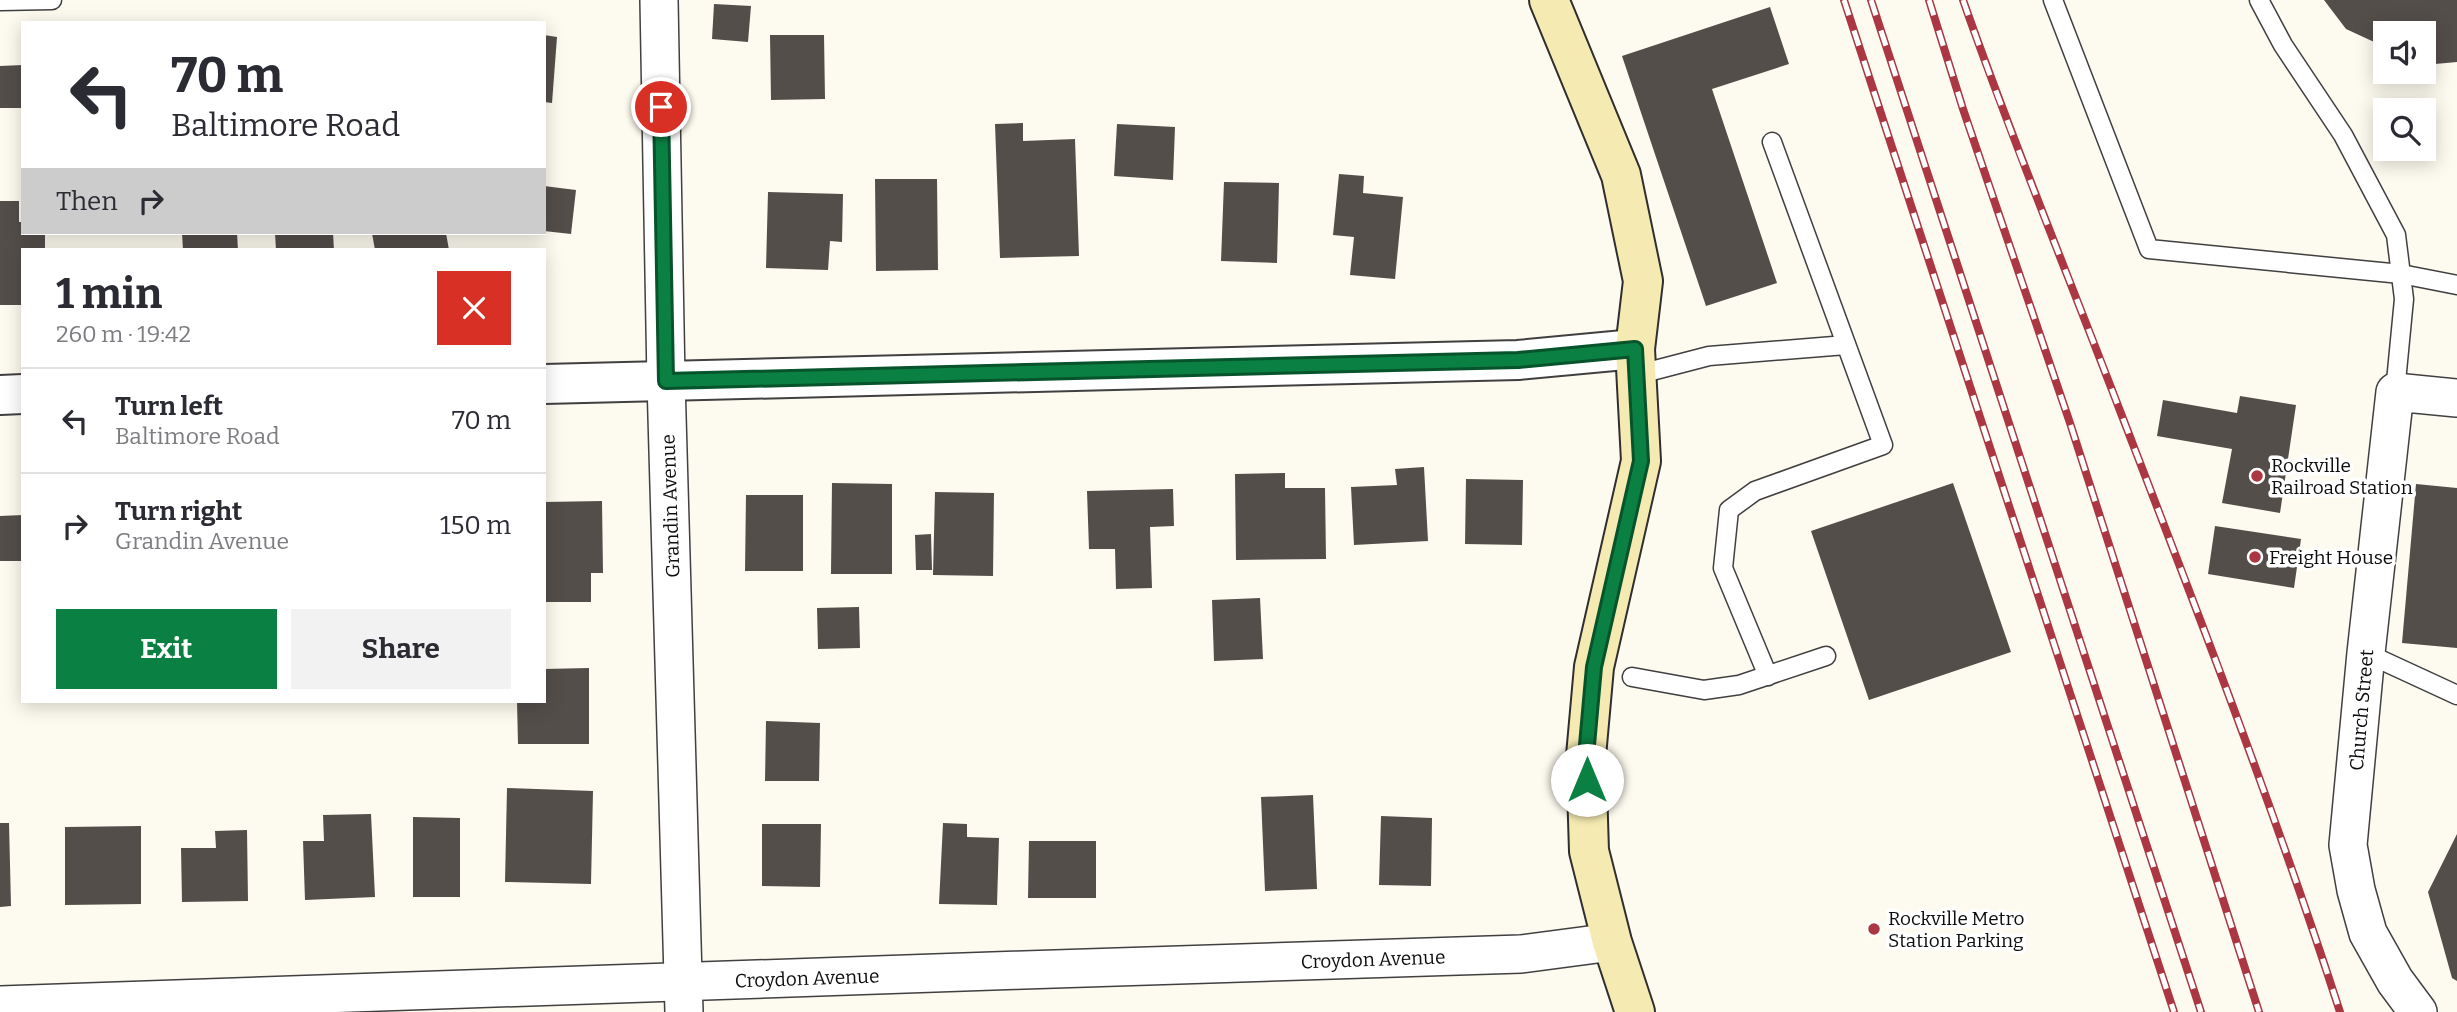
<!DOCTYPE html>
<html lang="en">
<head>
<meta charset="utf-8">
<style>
  body { margin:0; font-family:Bitter,serif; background:#f2f2f3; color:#2b2b33; height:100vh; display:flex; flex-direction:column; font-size:26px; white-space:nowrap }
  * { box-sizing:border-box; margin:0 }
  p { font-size:23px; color:#7c7c81 }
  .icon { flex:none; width:38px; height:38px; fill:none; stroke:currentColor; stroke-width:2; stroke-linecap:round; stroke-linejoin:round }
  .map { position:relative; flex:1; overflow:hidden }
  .sheet { position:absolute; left:21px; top:248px; width:525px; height:455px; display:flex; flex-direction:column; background:#fff; border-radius:0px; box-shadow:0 4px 18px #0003 }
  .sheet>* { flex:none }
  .guide { position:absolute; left:21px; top:21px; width:525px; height:214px; border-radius:0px; box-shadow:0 4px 18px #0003; background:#fff; color:#2b2b33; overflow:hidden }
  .fabs { position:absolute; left:2373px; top:21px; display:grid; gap:14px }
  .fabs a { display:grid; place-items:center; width:63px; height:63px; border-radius:0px; background:#fff; box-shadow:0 4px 18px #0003; font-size:35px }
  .pin { position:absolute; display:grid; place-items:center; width:60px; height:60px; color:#fff; margin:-30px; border:4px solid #fff; border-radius:50%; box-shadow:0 2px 7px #0007 }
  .me { position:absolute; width:77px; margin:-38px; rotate:0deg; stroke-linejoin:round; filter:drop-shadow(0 0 5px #0008) }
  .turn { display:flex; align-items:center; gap:24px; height:147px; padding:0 35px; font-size:32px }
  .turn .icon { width:91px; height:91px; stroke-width:2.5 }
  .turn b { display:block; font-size:49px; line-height:60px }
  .then { display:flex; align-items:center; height:66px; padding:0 35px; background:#0003; gap:14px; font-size:26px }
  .round { display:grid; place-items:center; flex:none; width:74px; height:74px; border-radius:0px; background:#f2f2f3 }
  .headline { display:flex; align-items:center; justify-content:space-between; height:119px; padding:0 35px }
  h1 { font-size:42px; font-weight:700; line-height:52px }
  .primary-button { display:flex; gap:14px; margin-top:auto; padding:14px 35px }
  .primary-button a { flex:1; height:80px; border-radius:0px; background:#0b8043; color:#fff; font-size:28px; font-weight:700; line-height:80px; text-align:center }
  .primary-button a+a { background:#f2f2f3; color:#2b2b33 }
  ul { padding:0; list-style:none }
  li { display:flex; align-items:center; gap:21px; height:105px; padding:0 35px; border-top:2px solid #e1e1e2 }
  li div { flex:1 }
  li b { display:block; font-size:26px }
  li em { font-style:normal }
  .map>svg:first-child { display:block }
  .building { fill:#544e4b }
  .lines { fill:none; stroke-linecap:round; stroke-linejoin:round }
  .service-casing { stroke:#404040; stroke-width:21 }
  .minor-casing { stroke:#404040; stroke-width:40 }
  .tertiary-casing { stroke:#404040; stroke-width:42 }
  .secondary-casing { stroke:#2f2f2f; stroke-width:42 }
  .service { stroke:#fff; stroke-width:18 }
  .minor { stroke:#fff; stroke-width:37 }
  .tertiary { stroke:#fff; stroke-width:38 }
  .secondary { stroke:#f5eab2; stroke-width:38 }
  .rail-casing { stroke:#ab3742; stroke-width:8 }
  .rail { stroke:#fff; stroke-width:5; stroke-dasharray:16; stroke-linecap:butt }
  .route-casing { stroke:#07532c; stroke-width:18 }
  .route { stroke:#0b8043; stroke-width:12 }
  .poi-dot { fill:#ab3742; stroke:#fff; stroke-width:2.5 }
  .labels { text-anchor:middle; stroke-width:7; stroke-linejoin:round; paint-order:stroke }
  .poi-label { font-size:19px; fill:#0d0d0d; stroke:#fff; text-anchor:start }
  .street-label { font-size:19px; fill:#0d0d0d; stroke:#fff }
</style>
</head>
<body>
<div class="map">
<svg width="2457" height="1012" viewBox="0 0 2457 1012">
  <rect width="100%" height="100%" fill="#fdfaef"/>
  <g class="building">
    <path d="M 2324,0 L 2457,0 L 2457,62 L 2424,65 L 2424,33 L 2385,33 L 2385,47 L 2346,29 Z"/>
    <path d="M 714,4 L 751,6 L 748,42 L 712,39 Z"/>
    <path d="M 1770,7 L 1789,64 L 1712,89 L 1777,283 L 1706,306 L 1622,56 Z"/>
    <path d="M 544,35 L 557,37 L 552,103 L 544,102 Z"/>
    <path d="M 770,35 L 824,35 L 825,99 L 771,100 Z"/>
    <path d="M 23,65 L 23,108 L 0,108 L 0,66 Z"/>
    <path d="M 1023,123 L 1023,141 L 1075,139 L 1079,256 L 1000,258 L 995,124 Z"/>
    <path d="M 1117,124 L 1175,127 L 1173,180 L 1114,176 Z"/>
    <path d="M 1339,174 L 1364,176 L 1363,193 L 1403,197 L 1395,279 L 1350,275 L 1354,237 L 1333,235 Z"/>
    <path d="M 875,179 L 937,179 L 938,270 L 876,271 Z"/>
    <path d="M 1224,182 L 1279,183 L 1277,263 L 1221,261 Z"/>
    <path d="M 544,186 L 576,190 L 571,234 L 544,231 Z"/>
    <path d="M 768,192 L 843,194 L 842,242 L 830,241 L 828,270 L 766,268 Z"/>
    <path d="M 0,201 L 19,201 L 19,222 L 23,222 L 23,233 L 45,233 L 45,250 L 23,250 L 23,305 L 0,305 Z"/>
    <path d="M 182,233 L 237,233 L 238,250 L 183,250 Z"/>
    <path d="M 275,233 L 333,233 L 334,250 L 276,250 Z"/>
    <path d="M 372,233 L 446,233 L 449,250 L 375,250 Z"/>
    <path d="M 2240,396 L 2296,405 L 2280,513 L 2222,503 L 2232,449 L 2157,436 L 2163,400 L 2237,413 Z"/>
    <path d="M 1424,467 L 1428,541 L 1354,545 L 1351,487 L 1397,485 L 1395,469 Z"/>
    <path d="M 1285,473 L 1285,488 L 1325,488 L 1326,559 L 1236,560 L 1235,474 Z"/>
    <path d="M 1466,479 L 1523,480 L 1522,545 L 1465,544 Z"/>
    <path d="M 832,483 L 892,484 L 892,574 L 831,574 Z"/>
    <path d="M 1953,483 L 2011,652 L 1869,700 L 1811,531 Z"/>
    <path d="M 2416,484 L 2457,488 L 2457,648 L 2402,643 Z"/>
    <path d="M 1173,489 L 1174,526 L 1150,527 L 1152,588 L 1116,589 L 1115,549 L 1089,549 L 1087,491 Z"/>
    <path d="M 935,492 L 994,493 L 993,576 L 933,575 Z"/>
    <path d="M 746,495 L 803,495 L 803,571 L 745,571 Z"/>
    <path d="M 602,501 L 603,573 L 591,573 L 591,602 L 544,602 L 544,502 Z"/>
    <path d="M 23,515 L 23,561 L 0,561 L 0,516 Z"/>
    <path d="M 2215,526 L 2301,539 L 2294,588 L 2208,574 Z"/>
    <path d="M 931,534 L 932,570 L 916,570 L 915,535 Z"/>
    <path d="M 1260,598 L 1263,659 L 1214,661 L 1212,600 Z"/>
    <path d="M 859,607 L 860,648 L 818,649 L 817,608 Z"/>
    <path d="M 589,668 L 589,744 L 518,744 L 517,702 L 544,702 L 544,669 Z"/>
    <path d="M 766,721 L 820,723 L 819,781 L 765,781 Z"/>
    <path d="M 507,788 L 593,791 L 591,884 L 505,882 Z"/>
    <path d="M 1313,795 L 1317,889 L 1265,891 L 1261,797 Z"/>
    <path d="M 371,814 L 375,897 L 305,900 L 303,841 L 324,841 L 323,815 Z"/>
    <path d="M 1381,816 L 1432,818 L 1431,886 L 1379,885 Z"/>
    <path d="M 413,817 L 460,818 L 460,897 L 413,897 Z"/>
    <path d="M 0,823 L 9,823 L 11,906 L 0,907 Z"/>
    <path d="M 943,823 L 967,824 L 967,837 L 999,838 L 997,905 L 939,904 Z"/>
    <path d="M 762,824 L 821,824 L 820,887 L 762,886 Z"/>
    <path d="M 141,826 L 141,904 L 65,905 L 65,827 Z"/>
    <path d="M 247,830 L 248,901 L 182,902 L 181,848 L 216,848 L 215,831 Z"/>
    <path d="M 2457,834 L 2457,981 L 2452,978 L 2428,892 Z"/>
    <path d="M 1029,841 L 1096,841 L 1096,898 L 1028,898 Z"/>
  </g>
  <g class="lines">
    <defs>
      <g id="service">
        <path d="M 2053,0 L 2149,249 L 2401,274 L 2457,285"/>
        <path d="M 2259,0 L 2283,45 L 2343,135 L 2396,235 L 2404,299 L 2395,392"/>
        <path d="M 0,1 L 52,0"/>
        <path d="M 1636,375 L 1709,356 L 1846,345"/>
        <path d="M 2366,653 L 2457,695"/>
        <path d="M 1768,676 L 1723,568 L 1729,510 L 1755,491 L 1883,445 L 1772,142"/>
        <path d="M 1632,677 L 1704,690 L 1739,685 L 1826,656"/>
      </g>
      <g id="minor">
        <path d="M 659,0 L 666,381 L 684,1012"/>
        <path d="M 0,1005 C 507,985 1014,971 1521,954 L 1612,942"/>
        <path d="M 2418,1012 L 2395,981 L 2368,933 L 2356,890 L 2348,845 L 2366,653 L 2395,392 L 2457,398"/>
      </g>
      <g id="tertiary">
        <path d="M 544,384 L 1518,360 L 1635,349"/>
        <path d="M 0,395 L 23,394"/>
      </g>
      <path id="secondary" d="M 1549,0 L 1621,175 L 1643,281 L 1635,349 L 1641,461 L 1594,667 L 1586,756 L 1589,851 L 1612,942 L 1635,1012"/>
    </defs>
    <use href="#service" class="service-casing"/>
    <use href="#minor" class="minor-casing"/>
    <use href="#tertiary" class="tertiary-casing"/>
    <use href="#secondary" class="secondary-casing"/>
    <use href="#service" class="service"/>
    <use href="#minor" class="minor"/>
    <use href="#tertiary" class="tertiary"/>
    <use href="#secondary" class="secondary"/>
    <defs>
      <g id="rail">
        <path d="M 1844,0 L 2174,1012"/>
        <path d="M 1871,0 L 2201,1012"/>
        <path d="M 1929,0 L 1963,109 L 2070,423 L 2259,1012"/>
        <path d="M 1963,0 C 2012,140 2069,277 2122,416 C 2198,613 2275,811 2340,1012"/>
      </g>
    </defs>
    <use href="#rail" class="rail-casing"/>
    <use href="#rail" class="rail"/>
  </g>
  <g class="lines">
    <defs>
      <path id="route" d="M 661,107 L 666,381 L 1518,360 L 1635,349 L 1641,461 L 1594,667 L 1586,756 L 1587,780"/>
    </defs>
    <use href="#route" class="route-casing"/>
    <use href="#route" class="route"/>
  </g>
  <g class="poi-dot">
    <circle cx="2257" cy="476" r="7"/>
    <circle cx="2255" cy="557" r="7"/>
    <circle cx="1874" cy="929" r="7"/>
  </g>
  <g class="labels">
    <g class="poi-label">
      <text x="2271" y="472">Rockville<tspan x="2271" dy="22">Railroad Station</tspan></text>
      <text x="2269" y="564">Freight House</text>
      <text x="1888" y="925">Rockville Metro<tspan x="1888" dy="22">Station Parking</tspan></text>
    </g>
    <g class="street-label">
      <text transform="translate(670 506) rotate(-92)" y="7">Grandin Avenue</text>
      <text transform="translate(2361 710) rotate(-85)" y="7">Church Street</text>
      <text transform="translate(1373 959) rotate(-2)" y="7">Croydon Avenue</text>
      <text transform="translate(807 978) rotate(-2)" y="7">Croydon Avenue</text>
    </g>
  </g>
</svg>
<div class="fabs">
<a><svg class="icon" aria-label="sound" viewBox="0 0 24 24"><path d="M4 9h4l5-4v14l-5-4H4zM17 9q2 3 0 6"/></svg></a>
<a><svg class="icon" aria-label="search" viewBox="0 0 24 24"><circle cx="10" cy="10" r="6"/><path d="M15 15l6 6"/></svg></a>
</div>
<div class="pin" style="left:661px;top:107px;background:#d93025"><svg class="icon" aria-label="arrive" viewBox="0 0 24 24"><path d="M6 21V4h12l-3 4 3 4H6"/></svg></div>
<svg class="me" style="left:1587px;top:780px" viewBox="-20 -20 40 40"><circle r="19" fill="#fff"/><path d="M0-13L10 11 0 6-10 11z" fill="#0b8043"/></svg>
<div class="guide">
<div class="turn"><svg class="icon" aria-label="left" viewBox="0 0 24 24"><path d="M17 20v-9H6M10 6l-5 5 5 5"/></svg><div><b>70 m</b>Baltimore Road</div></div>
<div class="then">Then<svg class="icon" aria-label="right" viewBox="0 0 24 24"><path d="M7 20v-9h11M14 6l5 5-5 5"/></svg></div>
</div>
<section class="sheet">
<div class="headline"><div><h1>1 min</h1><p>260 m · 19:42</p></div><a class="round" style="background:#d93025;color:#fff"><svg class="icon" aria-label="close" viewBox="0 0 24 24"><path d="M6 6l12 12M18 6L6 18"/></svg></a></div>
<ul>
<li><svg class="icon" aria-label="left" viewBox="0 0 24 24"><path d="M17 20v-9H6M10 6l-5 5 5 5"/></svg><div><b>Turn left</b><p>Baltimore Road</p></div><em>70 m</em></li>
<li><svg class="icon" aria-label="right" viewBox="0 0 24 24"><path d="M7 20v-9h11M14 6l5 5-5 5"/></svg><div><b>Turn right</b><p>Grandin Avenue</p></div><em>150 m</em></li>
</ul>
<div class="primary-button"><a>Exit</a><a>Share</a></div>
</section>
</div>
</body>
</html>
